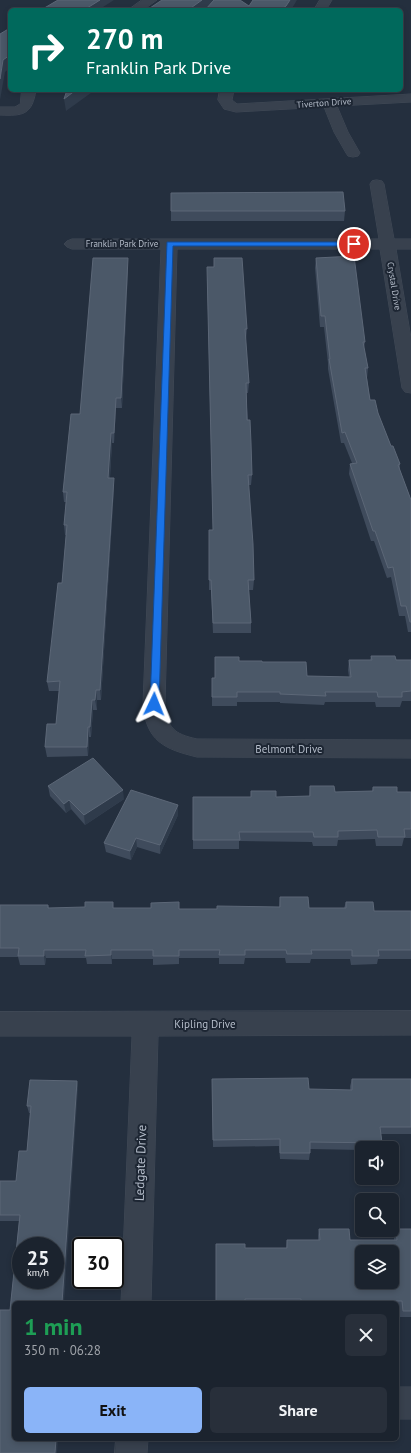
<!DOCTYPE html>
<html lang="en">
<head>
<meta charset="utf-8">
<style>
  body { margin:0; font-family:"PT Sans",sans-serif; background:#282f3a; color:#f1f3f6; height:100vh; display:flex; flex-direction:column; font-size:15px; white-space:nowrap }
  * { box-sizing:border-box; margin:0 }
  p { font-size:13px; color:#a0a4aa }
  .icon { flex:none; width:22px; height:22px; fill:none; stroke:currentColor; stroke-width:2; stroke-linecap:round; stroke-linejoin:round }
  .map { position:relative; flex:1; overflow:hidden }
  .drawer { position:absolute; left:12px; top:1301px; width:387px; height:140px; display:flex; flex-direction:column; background:#1b232e; border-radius:6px; box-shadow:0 2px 6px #0003,0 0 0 1px #39404a }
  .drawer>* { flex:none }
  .banner { position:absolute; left:8px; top:8px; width:395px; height:84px; border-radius:6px; box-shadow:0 2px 6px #0003,0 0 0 1px #39404a; background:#00695c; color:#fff; overflow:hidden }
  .tools { position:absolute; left:355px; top:1141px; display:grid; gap:8px }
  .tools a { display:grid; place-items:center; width:44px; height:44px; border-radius:6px; background:#1b232e; box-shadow:0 2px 6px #0003,0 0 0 1px #39404a; font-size:20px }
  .speed { position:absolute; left:12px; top:1237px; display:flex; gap:8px; font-size:20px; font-weight:700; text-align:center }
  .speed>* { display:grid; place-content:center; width:52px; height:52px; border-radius:50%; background:#1b232e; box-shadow:0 2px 6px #0003,0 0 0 1px #39404a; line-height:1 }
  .speed small { font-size:10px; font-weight:400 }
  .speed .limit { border:2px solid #111; border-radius:6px; background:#fff; color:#111 }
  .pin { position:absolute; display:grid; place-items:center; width:34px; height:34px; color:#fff; margin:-17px; border:2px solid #fff; border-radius:50%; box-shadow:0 1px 4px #0007 }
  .me { position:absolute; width:44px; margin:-22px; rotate:2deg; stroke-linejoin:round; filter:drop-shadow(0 0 3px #0008) }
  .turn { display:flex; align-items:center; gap:14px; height:84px; padding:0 12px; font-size:18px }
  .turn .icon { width:52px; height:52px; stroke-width:2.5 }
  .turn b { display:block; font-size:28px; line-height:34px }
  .round { display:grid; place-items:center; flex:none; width:42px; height:42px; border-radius:6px; background:#282f3a }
  .summary { display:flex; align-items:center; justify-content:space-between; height:68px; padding:0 12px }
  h1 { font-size:24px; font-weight:800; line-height:30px; color:#1e9e55 }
  .cta { display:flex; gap:8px; margin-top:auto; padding:8px 12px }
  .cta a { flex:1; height:46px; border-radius:6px; background:#8ab4f8; color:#111; font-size:16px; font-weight:800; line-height:46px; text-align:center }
  .cta a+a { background:#282f3a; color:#f1f3f6 }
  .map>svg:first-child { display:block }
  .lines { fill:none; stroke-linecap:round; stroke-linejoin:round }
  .street-casing { stroke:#414a57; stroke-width:1 }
  .street { fill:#38414e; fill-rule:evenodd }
  .wall { fill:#3f4b5c }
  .shaded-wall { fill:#2f3b4b }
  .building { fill:#4b5868; stroke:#5c6777; fill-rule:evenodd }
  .route { fill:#1a73e8; stroke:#114b97 }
  .labels { text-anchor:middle; stroke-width:4; stroke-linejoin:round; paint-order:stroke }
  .far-street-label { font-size:9px; fill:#b4bcc9; stroke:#1d2633 }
  .street-label { font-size:11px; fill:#b4bcc9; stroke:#1d2633 }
  .near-street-label { font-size:13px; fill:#b4bcc9; stroke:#1d2633 }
</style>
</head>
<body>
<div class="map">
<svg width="411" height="1453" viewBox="0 0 411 1453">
  <rect width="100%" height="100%" fill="#242f3e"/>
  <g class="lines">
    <defs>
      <g id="street">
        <path d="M 142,0 L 157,0 L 143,10 L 128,10 Z"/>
        <path d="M 320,0 L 332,0 L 326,10 L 314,10 Z"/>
        <path d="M 22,90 L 36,90 C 32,115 23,116 0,115 L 0,107 L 15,107 L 20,104 Z"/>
        <path d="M 220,90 L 234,90 L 232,100 L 237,104 L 411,94 L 411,102 L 337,106 L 348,132 L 360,153 L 358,156 L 353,157 L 348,156 L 346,153 L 334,132 L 324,107 L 236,112 L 224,109 L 218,100 Z"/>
        <path d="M 377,180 L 382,181 L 384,184 L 394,239 L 411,239 L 411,249 L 396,249 L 411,338 L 411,393 L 405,392 L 402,388 L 380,249 L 177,249 L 165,704 C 167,728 174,734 197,739 L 411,740 L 411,758 L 197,757 C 164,749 146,741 143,704 L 161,249 L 72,249 L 67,247 L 64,244 L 67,241 L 72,239 L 379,239 L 370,184 L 372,181 Z"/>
        <path d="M 411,1011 L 411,1035 L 158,1036 L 151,1303 L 121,1303 L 132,1036 L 0,1036 L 0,1012 Z"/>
        <rect x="397" y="1387" width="14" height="32"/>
        <path d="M 116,1439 L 148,1439 L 147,1453 L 115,1453 Z"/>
      </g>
    </defs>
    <use href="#street" class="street-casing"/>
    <use href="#street" class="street"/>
  </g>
  <g class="wall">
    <path d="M 171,193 L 345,211 L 344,221 L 171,221 Z"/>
    <path d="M 316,258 L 365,342 L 364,348 L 368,368 L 367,378 L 370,400 L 378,413 L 391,446 L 400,464 L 400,470 L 411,500 L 411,632 L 408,632 L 405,616 L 399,616 L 391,577 L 387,578 L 374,541 L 371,541 L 349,474 L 350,464 L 352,463 L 344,443 L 341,443 L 328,369 L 328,363 L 324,327 L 320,327 L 315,268 Z"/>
    <path d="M 128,269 L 122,408 L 116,408 L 114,443 L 112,443 L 110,478 L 114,488 L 101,700 L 97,700 L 97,710 L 93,710 L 91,737 L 89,737 L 88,756 L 47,757 L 45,747 L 56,724 L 59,691 L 49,691 L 47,682 L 62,583 L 66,535 L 65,535 L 64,525 L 66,502 L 64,502 L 63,492 L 80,414 Z"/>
    <path d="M 207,277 L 247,329 L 246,339 L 245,339 L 249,383 L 248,393 L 246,393 L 252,475 L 251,485 L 248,485 L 254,580 L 253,590 L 249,590 L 251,623 L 251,633 L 213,633 L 211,590 L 209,590 L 209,530 L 213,530 Z"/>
    <path d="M 371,656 L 396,660 L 411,660 L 411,701 L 402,701 L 400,707 L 376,707 L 375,702 L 325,702 L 324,705 L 280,703 L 280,702 L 237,702 L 237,706 L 212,706 L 212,678 L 215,678 L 239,661 L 262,662 L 307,676 L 349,677 L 348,670 L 349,660 L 370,660 Z"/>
    <path d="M 48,786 L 124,799 L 85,825 L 71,809 L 66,813 L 50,796 Z"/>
    <path d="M 310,786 L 335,792 L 372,791 L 373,787 L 397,792 L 411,792 L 411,838 L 404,838 L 402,846 L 376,846 L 375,839 L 338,840 L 337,846 L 313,846 L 312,842 L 239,841 L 239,849 L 193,849 L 193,840 L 251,797 L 251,791 L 276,797 L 309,796 Z"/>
    <path d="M 178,815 L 160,854 L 137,847 L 131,860 L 106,852 L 104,843 Z"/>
    <path d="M 280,897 L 309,908 L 344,908 L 346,902 L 374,911 L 411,911 L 411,959 L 378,959 L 377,964 L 351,965 L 350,959 L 311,959 L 310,963 L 286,963 L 285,958 L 245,958 L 244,964 L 219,964 L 219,958 L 179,958 L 179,964 L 153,965 L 153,959 L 112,959 L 112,964 L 87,964 L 86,958 L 46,958 L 45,965 L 20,965 L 18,957 L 0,957 L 0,905 L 48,905 L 49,908 L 179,909 L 217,909 L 279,907 Z"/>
    <path d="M 212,1079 L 309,1089 L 350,1090 L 350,1086 L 352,1079 L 411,1079 L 411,1134 L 381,1134 L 382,1143 L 380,1148 L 362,1148 L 362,1150 L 310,1149 L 310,1153 L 309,1160 L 280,1159 L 279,1146 L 213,1147 Z"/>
    <path d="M 77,1081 L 78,1088 L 14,1303 L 57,1453 L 10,1310 L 19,1221 L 0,1221 L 0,1181 L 16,1181 L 27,1151 L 30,1113 L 29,1113 L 27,1106 Z"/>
    <path d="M 319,1229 L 350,1240 L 394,1240 L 394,1235 L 396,1229 L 411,1229 L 411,1317 L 400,1317 L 399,1306 L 397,1306 L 397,1303 L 216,1303 L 245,1248 L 286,1248 L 287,1240 L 318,1240 L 318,1235 Z"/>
  </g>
  <g class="shaded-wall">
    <path d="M 99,0 L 114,0 L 103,7 L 103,10 L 84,10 Z"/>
    <path d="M 202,0 L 219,0 L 205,10 L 188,10 Z"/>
    <path d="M 290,0 L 297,0 L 291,10 L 280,10 Z"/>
    <path d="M 10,55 L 10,68 L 5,72 L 0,100 L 0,79 L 3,60 Z"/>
    <path d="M 76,90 L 95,90 L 66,111 L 64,99 Z"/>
    <path d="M 128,258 L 128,269 L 122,408 L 121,398 Z"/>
    <path d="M 116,398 L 116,408 L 114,443 L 114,433 Z"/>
    <path d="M 111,433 L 112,443 L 109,488 L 108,478 Z"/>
    <path d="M 114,478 L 114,488 L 101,700 L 100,690 Z"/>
    <path d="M 96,690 L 97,700 L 97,710 L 95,700 Z"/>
    <path d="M 92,700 L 93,710 L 91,737 L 90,727 Z"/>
    <path d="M 88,727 L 89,737 L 88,756 L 87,747 Z"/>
    <path d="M 123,790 L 124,799 L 85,825 L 84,815 Z"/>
    <path d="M 69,800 L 71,809 L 66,813 L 64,804 Z"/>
    <path d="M 178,805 L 178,815 L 160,854 L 160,845 Z"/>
    <path d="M 136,838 L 137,847 L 131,860 L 130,851 Z"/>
    <path d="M 44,950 L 46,958 L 45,965 L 44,956 Z"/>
    <path d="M 111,950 L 112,959 L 112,964 L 111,955 Z"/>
    <path d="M 77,1081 L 78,1088 L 64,1303 L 62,1303 Z"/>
    <path d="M 56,1439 L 58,1439 L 57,1453 L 55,1453 Z"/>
  </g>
  <g class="building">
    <path d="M 58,0 L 100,0 L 84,10 L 41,10 Z"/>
    <path d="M 162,0 L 202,0 L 188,10 L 147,10 Z"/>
    <path d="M 214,0 L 240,0 L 249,6 L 253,0 L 290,0 L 286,6 L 280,10 L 205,10 Z"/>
    <path d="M 10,28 L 10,55 L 3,60 L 0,79 L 0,34 Z"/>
    <path d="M 67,90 L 76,90 L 64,99 Z"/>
    <path d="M 343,192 L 345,211 L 171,211 L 171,193 Z"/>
    <path d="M 354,256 L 365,342 L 363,342 L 368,368 L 365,368 L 370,400 L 375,400 L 378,413 L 391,446 L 393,446 L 400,464 L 398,465 L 411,500 L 411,622 L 410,622 L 406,606 L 401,606 L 393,567 L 388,568 L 375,531 L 373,531 L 350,464 L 357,463 L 345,432 L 342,433 L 329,359 L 330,359 L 325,316 L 321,316 L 316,258 Z"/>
    <path d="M 93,258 L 128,258 L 121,398 L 116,398 L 114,433 L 111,433 L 108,478 L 114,478 L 100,690 L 96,690 L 95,700 L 92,700 L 90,727 L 88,727 L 87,747 L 45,747 L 47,724 L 56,724 L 60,681 L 47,682 L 58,583 L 62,583 L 67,525 L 64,525 L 67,492 L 63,492 L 71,414 L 80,414 Z"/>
    <path d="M 214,258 L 242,258 L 247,329 L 245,329 L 249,383 L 246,383 L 247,420 L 250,420 L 251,443 L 252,475 L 248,475 L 253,544 L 254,580 L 248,580 L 251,623 L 213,623 L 211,580 L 209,580 L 209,530 L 213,530 L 207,267 L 214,267 Z"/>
    <path d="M 371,656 L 395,656 L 396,660 L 411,660 L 411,691 L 402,692 L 402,697 L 378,697 L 377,692 L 325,692 L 326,696 L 280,694 L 280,692 L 237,692 L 237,697 L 212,697 L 212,678 L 215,678 L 215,657 L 239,657 L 239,661 L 262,661 L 262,662 L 306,662 L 307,676 L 351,677 L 349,660 L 372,660 Z"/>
    <path d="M 93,758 L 123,790 L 84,815 L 69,800 L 64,804 L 48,786 Z"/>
    <path d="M 310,786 L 334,786 L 335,792 L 373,791 L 373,787 L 397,787 L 397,792 L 411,792 L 411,829 L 404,829 L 405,837 L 378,837 L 377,830 L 338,831 L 338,837 L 314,837 L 313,832 L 239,832 L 240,840 L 193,840 L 193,797 L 251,797 L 251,791 L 276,791 L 276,797 L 310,796 Z"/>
    <path d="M 131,790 L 178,805 L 160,845 L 136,838 L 130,851 L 104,843 Z"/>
    <path d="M 280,897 L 308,897 L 309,908 L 346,908 L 346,902 L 373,902 L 374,911 L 411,911 L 411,950 L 378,950 L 379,956 L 352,956 L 352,950 L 311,950 L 312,954 L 287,954 L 286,950 L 245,950 L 245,955 L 219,955 L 220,950 L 179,950 L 179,956 L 153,956 L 153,950 L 111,950 L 111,955 L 85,956 L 86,950 L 44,950 L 44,956 L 18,956 L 19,948 L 0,948 L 0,905 L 48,905 L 48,908 L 85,907 L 85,902 L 113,902 L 113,908 L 151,908 L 151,903 L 179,902 L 179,909 L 217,909 L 217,906 L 280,907 Z"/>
    <path d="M 308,1078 L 309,1089 L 352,1090 L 352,1079 L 411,1079 L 411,1127 L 380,1127 L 382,1143 L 310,1142 L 310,1153 L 280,1153 L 280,1139 L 213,1140 L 212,1079 Z"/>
    <path d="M 30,1080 L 77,1081 L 62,1303 L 14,1303 L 14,1439 L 56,1439 L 55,1453 L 0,1453 L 0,1310 L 10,1310 L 20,1215 L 0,1215 L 0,1181 L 16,1181 L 19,1151 L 27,1151 L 31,1106 L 27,1106 ZM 21,1246 L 55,1246 L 55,1280 L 21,1280 Z"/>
    <path d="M 319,1229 L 349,1229 L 350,1240 L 397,1240 L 396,1229 L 411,1229 L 411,1311 L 403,1311 L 402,1301 L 354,1301 L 354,1303 L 322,1303 L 322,1301 L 301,1301 L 301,1299 L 245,1299 L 245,1303 L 216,1303 L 216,1244 L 245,1244 L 245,1248 L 287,1248 L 287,1240 L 320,1240 ZM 362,1252 L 392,1252 L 392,1282 L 362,1282 Z"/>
  </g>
  <path class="route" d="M 167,242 L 354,242 L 357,244 L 354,246 L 173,246 L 159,704 L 154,708 L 150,704 Z"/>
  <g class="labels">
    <g class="far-street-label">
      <text transform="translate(324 103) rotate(-4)" y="3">Tiverton Drive</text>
      <text x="122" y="247">Franklin Park Drive</text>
      <text transform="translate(394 286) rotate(81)" y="3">Crystal Drive</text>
    </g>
    <g class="street-label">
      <text x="289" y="753">Belmont Drive</text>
      <text x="205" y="1028">Kipling Drive</text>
    </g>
    <g class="near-street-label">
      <text transform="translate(140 1163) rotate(-88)" y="5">Ledgate Drive</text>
    </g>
  </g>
</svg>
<div class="tools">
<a><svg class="icon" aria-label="sound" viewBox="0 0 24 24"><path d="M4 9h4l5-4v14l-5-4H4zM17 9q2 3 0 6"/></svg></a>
<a><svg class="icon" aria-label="search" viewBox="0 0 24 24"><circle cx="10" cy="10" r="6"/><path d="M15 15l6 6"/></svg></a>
<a><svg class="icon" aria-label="layers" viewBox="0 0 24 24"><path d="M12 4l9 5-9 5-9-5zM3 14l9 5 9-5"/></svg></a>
</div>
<div class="speed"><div>25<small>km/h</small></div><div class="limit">30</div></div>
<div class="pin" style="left:354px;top:244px;background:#d93025"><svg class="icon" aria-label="arrive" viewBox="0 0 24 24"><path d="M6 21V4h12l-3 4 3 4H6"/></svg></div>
<svg class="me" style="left:154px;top:704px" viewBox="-20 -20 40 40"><path d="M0-17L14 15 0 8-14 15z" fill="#1a73e8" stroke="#fff" stroke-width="4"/></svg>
<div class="banner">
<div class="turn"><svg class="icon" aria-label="right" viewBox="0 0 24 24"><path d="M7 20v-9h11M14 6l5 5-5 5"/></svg><div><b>270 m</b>Franklin Park Drive</div></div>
</div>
<section class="drawer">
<div class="summary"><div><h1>1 min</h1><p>350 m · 06:28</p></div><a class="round"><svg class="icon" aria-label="close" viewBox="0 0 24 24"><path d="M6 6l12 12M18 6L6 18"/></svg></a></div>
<div class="cta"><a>Exit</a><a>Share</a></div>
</section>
</div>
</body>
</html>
